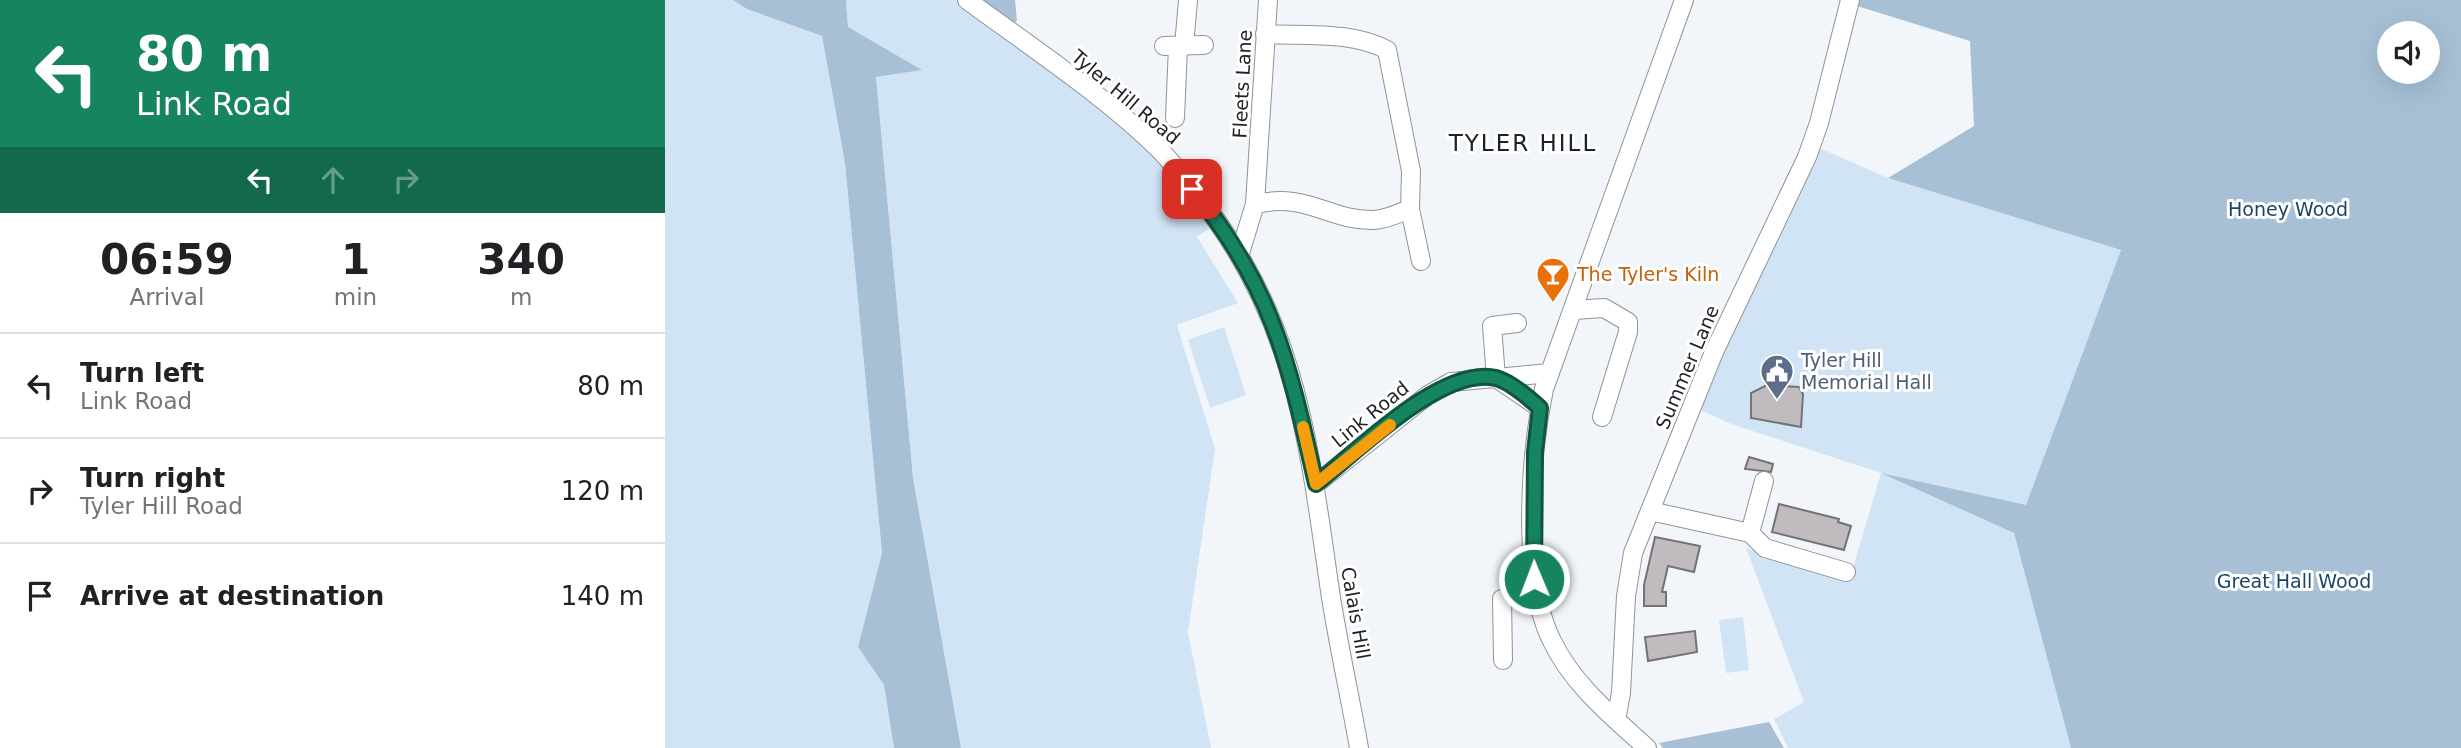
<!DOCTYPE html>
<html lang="en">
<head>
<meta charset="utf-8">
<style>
  body { margin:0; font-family:"DejaVu Sans",sans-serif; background:#f2f2f2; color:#202124; height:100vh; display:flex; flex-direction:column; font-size:26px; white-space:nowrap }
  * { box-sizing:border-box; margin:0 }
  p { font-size:23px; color:#757577 }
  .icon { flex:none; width:38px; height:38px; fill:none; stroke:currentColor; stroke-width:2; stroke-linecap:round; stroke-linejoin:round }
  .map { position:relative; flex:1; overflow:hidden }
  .panel { display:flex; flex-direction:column; background:#fff; width:665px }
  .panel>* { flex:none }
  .guide { background:#178461; color:#fff; overflow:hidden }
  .fabs { position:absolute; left:1712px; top:21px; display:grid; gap:14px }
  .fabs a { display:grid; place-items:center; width:63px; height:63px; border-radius:50%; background:#fff; box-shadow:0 7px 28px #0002; font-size:35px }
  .pin { position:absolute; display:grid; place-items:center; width:60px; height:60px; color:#fff; margin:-30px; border-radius:14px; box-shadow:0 4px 10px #0006 }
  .me { position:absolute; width:77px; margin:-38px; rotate:359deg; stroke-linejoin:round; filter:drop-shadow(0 0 5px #0008) }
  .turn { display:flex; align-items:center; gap:24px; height:147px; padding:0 21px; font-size:32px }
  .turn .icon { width:91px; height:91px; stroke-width:2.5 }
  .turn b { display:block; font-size:49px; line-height:60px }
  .lanes { display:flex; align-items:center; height:66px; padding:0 21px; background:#0003; justify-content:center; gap:35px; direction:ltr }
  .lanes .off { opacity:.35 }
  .eta { display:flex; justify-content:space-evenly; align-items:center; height:119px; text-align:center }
  .eta b { font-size:42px; font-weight:600; line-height:49px }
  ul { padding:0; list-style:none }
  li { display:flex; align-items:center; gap:21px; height:105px; padding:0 21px; border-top:2px solid #e0e0e0 }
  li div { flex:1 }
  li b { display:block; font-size:26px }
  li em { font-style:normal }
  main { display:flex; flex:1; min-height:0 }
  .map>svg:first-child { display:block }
  .green { fill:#d1e4f5 }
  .forest { fill:#a7c0d5; fill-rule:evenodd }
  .building { fill:#bfbbbf; stroke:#757275; stroke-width:2 }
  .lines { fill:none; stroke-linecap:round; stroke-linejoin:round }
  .minor-casing { stroke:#909497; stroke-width:20 }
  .minor { stroke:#fff; stroke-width:18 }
  .route-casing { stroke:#0f563f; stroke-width:18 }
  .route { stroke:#178461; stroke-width:12 }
  .slow { stroke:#f59e0b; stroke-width:12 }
  .labels { text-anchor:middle; stroke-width:6; stroke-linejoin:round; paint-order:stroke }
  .street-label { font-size:19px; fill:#1f2122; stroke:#fff }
  .park-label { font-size:19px; fill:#1b4564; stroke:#fff }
  .food-label { font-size:19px; fill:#c56008; stroke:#fff; text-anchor:start }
  .service-label { font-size:19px; fill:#4e5e75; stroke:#fff; text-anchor:start }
  .quarter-label { font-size:23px; letter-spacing:2px; fill:#1f2122; stroke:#fff }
</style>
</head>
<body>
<main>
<section class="panel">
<div class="guide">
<div class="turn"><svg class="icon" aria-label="left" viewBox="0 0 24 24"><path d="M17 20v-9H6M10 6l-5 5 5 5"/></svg><div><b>80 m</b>Link Road</div></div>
<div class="lanes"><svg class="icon" aria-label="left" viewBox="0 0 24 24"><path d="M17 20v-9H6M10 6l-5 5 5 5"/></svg><svg class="icon off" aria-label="ahead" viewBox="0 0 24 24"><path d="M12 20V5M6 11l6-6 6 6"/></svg><svg class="icon off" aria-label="right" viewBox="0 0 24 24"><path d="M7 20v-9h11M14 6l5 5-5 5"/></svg></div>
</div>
<div class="eta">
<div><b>06:59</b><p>Arrival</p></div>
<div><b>1</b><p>min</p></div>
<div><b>340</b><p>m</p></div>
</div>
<ul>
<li><svg class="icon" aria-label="left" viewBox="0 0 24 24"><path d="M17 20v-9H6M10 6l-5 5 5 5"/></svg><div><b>Turn left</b><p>Link Road</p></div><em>80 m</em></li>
<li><svg class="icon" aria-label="right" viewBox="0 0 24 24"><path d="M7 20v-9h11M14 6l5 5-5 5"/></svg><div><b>Turn right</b><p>Tyler Hill Road</p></div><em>120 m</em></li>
<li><svg class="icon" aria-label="arrive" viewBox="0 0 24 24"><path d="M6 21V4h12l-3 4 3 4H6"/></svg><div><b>Arrive at destination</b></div><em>140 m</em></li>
</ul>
</section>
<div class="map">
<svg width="1796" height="748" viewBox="0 0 1796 748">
  <rect width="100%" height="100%" fill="#f2f6fa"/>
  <g class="green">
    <path d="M 0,0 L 68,0 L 82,9 L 157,36 L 180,163 L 217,553 L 193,647 L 219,685 L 229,748 L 0,748 Z"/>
    <path d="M 181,0 L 291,0 L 390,71 L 487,152 L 545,228 L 532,237 L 573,303 L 512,325 L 550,449 L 523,632 L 546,748 L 296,748 L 248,478 L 211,77 L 256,70 L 183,27 Z"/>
    <path d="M 1152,147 L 1223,178 L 1456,250 L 1361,506 L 1221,474 L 1349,533 L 1406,748 L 1123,748 L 1109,719 L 1139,702 L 1081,548 L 1185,578 L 1216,473 L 1069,425 L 1028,407 Z"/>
    <path d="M 559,327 L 581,395 L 545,408 L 523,340 Z"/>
    <path d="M 1078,617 L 1084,670 L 1061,673 L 1054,620 Z"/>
  </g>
  <g class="forest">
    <path d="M 68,0 L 181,0 L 183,27 L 257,70 L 211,77 L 248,478 L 296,748 L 229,748 L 219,685 L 193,647 L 217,553 L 180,163 L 157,36 L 82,9 Z"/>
    <path d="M 303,0 L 350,0 L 352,21 L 341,28 Z"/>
    <path d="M 1193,0 L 1796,0 L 1796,748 L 1406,748 L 1349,533 L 1216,473 L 1361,505 L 1456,250 L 1223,178 L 1309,126 L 1305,41 L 1192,6 ZM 1724,33 L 1762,33 L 1762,72 L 1724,72 Z"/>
    <path d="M 1104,722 L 1119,748 L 998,748 L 994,743 Z"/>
  </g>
  <g class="building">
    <path d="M 1102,385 L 1134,387 L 1138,394 L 1136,427 L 1086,418 L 1086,393 Z"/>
    <path d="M 1084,457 L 1108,464 L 1106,472 L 1080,469 Z"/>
    <path d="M 1114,504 L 1174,519 L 1173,522 L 1186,526 L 1179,550 L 1107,532 Z"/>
    <path d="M 990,537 L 1035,546 L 1029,572 L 1003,566 L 997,592 L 1001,592 L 1001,606 L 979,606 L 979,585 Z"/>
    <path d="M 1030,631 L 1032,652 L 983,661 L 980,637 Z"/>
  </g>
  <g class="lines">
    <defs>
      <g id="minor">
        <path d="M 302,0 C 366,47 439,95 495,150 C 507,162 518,178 529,191 C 631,315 643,439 665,591 C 673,644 685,696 694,748"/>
        <path d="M 499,46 L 539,45"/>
        <path d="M 519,46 L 523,0"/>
        <path d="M 510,118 L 513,46"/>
        <path d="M 590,204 C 643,192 664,221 708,220 C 720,220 734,213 745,209 L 746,171 L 722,50 C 687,31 640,36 600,34"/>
        <path d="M 745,209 L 756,261"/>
        <path d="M 575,253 L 590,204 L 603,0"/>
        <path d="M 908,310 L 939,308 L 963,322 L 963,332 L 937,417"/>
        <path d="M 831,378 L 827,326 L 852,323"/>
        <path d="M 831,378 L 875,408"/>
        <path d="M 651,484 L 763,395 L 786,382 L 885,373"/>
        <path d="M 985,511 L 1085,533 L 1100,548 L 1181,572"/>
        <path d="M 1085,533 L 1099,481"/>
        <path d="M 838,660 L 837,599 L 871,588"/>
        <path d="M 951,720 L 956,693 L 961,596 L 968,553 L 1049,352 L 1142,157 L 1154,123 L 1185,0"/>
        <path d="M 982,748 C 947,716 908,685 887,641 C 856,580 865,456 879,389 L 1019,0"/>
      </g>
    </defs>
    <use href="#minor" class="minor-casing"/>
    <use href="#minor" class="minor"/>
  </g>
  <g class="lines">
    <defs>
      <path id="route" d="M 527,189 C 608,287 624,364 651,484 C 691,452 778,365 831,378 C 846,382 864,398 875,408 L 870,452 L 869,579"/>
    </defs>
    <use href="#route" class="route-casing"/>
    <use href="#route" class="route"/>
    <path class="slow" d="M 638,427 L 651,484 L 725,425"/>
  </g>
  <defs>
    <symbol id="bar-pin" viewBox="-11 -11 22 30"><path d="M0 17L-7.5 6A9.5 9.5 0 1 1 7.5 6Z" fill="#e8710a" stroke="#fff"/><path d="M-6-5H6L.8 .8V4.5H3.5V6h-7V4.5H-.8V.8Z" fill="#fff"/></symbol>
    <symbol id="civic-pin" viewBox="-11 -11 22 30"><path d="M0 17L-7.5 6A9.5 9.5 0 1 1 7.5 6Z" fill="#5c6f8a" stroke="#fff"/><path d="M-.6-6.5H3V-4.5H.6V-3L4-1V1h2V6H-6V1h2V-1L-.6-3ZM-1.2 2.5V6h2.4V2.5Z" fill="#fff"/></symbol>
  </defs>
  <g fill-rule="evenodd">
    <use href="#bar-pin" x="869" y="255" width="38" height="52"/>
    <use href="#civic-pin" x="1093" y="352" width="38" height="52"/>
  </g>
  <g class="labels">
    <g class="street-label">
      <text transform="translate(577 84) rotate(-87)" y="7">Fleets Lane</text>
      <text transform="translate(461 97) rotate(40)" y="7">Tyler Hill Road</text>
      <text transform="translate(1022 367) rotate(-67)" y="7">Summer Lane</text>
      <text transform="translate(705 414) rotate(-39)" y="7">Link Road</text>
      <text transform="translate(691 613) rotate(80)" y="7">Calais Hill</text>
    </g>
    <g class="park-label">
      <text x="1623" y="216">Honey Wood</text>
      <text x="1629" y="588">Great Hall Wood</text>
    </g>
    <g class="food-label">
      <text x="912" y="281">The Tyler's Kiln</text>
    </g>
    <g class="service-label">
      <text x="1136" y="367">Tyler Hill<tspan x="1136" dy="22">Memorial Hall</tspan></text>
    </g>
    <g class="quarter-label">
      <text x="858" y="151">TYLER HILL</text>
    </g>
  </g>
</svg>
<div class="fabs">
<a><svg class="icon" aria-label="sound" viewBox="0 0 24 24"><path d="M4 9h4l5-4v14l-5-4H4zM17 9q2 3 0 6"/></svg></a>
</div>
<div class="pin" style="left:527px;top:189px;background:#d93025"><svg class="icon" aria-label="arrive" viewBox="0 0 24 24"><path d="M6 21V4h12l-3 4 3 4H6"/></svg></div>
<svg class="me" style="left:869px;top:579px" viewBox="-20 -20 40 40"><circle r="17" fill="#178461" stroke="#fff" stroke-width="3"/><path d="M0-11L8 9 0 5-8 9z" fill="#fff"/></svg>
</div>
</main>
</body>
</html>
